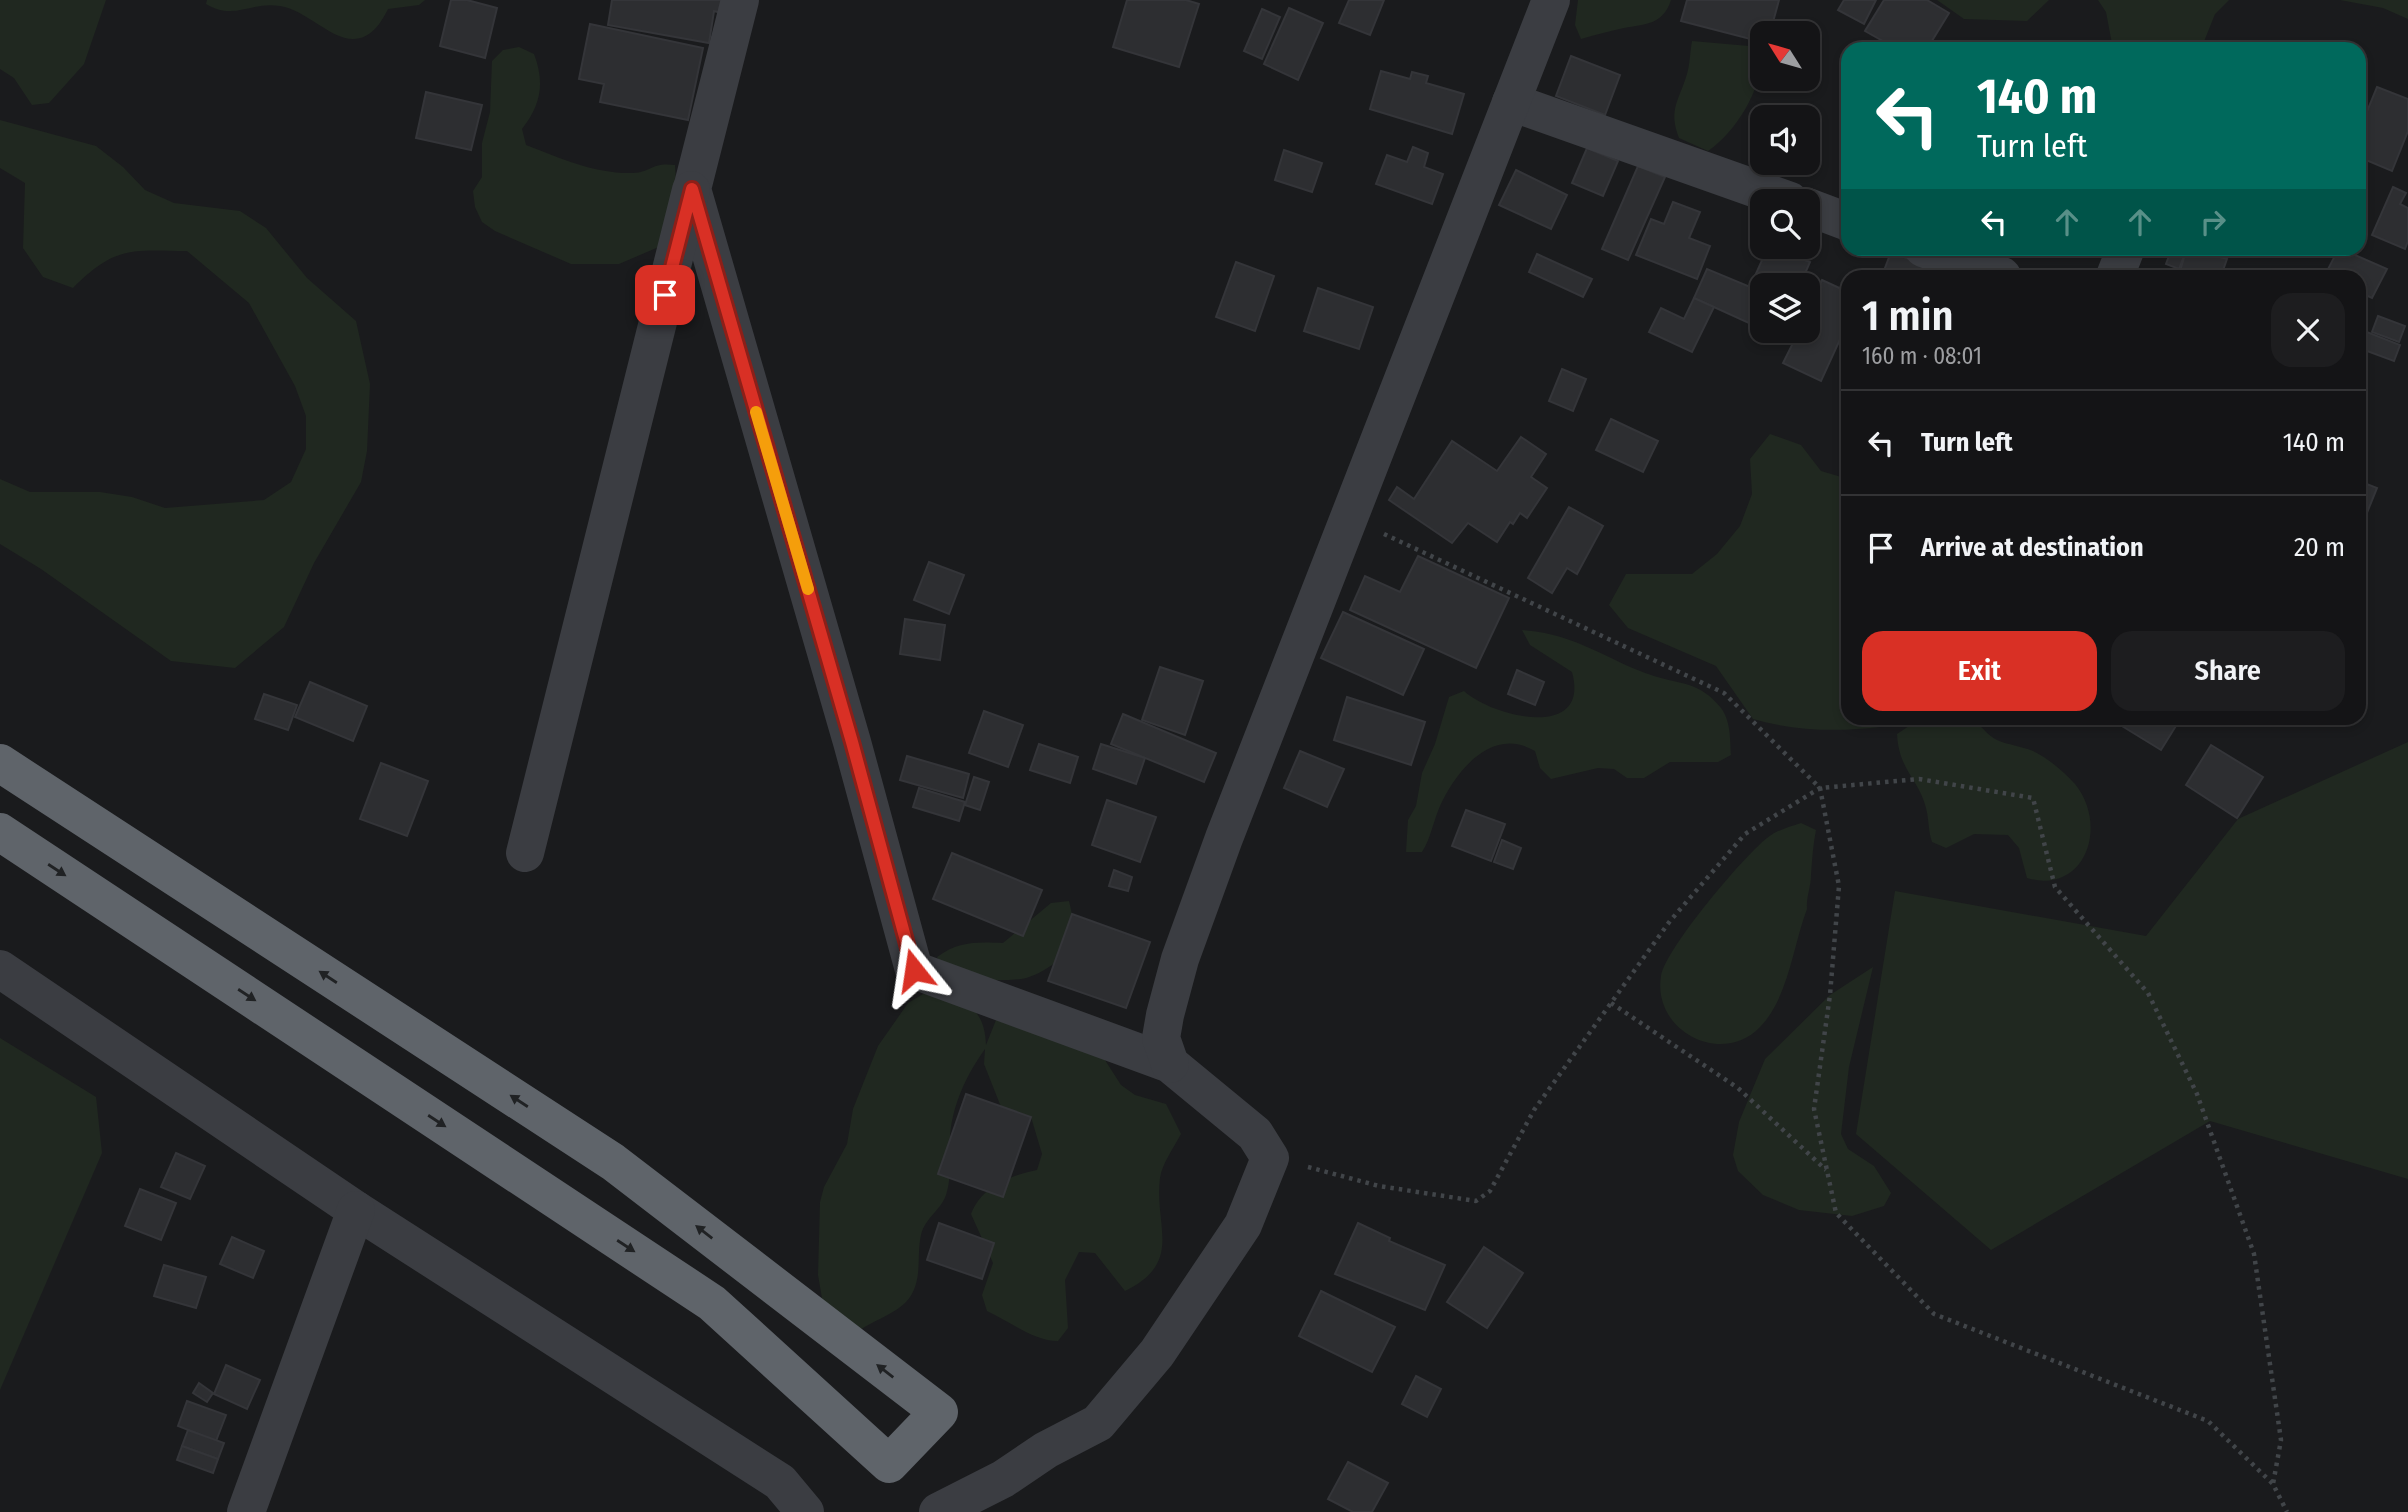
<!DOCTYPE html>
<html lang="en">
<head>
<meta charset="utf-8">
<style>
  body { margin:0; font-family:"Fira Sans Condensed",sans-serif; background:#1d1d1f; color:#f1f3f6; height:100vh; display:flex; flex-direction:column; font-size:26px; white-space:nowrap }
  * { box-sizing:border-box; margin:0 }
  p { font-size:23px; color:#9d9ea1 }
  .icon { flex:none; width:38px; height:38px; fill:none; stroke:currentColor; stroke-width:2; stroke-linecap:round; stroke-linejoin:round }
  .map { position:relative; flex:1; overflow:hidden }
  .drawer { position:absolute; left:1841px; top:270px; width:525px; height:455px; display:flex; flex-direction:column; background:#141416; border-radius:21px; box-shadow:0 4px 10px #0003,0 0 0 2px #333335 }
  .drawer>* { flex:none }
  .hud { position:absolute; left:1841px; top:42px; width:525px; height:214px; border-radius:21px; box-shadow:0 4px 10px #0003,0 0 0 2px #333335; background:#00695c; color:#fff; overflow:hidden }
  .needle { width:46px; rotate:307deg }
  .buttons { position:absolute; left:1750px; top:21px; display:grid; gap:14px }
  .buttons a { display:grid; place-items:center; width:70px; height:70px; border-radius:14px; background:#141416; box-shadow:0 4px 10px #0003,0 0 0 2px #333335; font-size:35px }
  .pin { position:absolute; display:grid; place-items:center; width:60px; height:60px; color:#fff; margin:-30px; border-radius:14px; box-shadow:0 4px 10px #0006 }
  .me { position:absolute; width:77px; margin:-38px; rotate:345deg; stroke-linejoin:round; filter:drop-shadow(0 0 5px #0008) }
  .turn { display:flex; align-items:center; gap:24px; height:147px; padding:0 21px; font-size:32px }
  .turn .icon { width:91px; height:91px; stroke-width:2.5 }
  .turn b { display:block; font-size:49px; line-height:60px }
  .lanes { display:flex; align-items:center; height:66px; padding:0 21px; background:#0003; justify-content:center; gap:35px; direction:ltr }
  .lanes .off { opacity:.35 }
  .round { display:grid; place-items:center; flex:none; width:74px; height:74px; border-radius:21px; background:#1d1d1f }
  .overview { display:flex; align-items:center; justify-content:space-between; height:119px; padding:0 21px }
  h1 { font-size:42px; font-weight:600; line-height:52px }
  .primary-button { display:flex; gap:14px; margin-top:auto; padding:14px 21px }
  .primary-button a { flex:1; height:80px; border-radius:21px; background:#d93025; color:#fff; font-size:28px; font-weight:600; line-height:80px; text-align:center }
  .primary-button a+a { background:#1d1d1f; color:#f1f3f6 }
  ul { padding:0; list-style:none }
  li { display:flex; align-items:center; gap:21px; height:105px; padding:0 21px; border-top:2px solid #333335 }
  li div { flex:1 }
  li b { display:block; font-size:26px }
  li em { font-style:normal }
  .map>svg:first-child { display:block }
  .green { fill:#202820 }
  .building { fill:#2d2e31; stroke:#343539; stroke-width:2 }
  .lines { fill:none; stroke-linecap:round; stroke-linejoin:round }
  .path { stroke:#414549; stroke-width:4.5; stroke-dasharray:3.5 5; stroke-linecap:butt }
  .minor { stroke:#3b3d42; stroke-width:38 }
  .trunk { stroke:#5f646a; stroke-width:38 }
  .oneway { fill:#202224 }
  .route-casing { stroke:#8d1f18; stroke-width:18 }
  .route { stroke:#d93025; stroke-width:12 }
  .slow { stroke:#f59e0b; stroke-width:12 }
</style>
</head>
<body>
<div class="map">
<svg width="2408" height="1512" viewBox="0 0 2408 1512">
  <rect width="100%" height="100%" fill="#1a1b1d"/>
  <g class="green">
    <path d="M 0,0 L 106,0 L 84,64 L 49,103 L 32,105 L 14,78 L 0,69 Z"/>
    <path d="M 207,0 L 425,0 L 419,5 L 388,9 C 381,23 371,39 353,39 C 330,39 306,10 280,6 C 251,1 234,21 206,4 Z"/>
    <path d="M 1578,0 L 1671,0 C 1663,25 1645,24 1624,28 C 1609,31 1595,35 1581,39 L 1575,25 Z"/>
    <path d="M 1937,0 L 2049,0 L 2027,21 L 1964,19 Z"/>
    <path d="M 2098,0 L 2229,0 L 2215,14 L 2201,49 L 2113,49 L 2106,12 Z"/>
    <path d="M 2340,0 L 2408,0 L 2408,19 L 2383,8 Z"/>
    <path d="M 1692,41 L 1749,46 L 1762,55 C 1762,89 1736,132 1708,151 L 1679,138 C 1668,109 1679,101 1687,74 C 1690,64 1690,52 1692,41 Z"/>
    <path d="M 519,47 L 534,54 C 545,83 541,105 522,129 L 526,145 C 562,159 595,174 633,173 C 652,172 651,162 675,165 L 677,198 L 661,246 L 619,264 L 571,264 L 495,231 L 482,222 L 475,207 L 473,191 L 482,177 L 482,143 L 490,112 L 492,61 L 503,50 Z"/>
    <path d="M 0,120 L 96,146 L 123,167 L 145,190 L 174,203 L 240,211 L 266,228 L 307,278 L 356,321 L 370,384 L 367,451 L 361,482 L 314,563 L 284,627 L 235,668 L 171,661 L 41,569 L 0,544 L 0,479 L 30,492 L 100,492 L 132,497 L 165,508 L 264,500 L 291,482 L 306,449 L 306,416 L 295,386 L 249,303 L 187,251 C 131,250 115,246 73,288 L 43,277 L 23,248 L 25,183 L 0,168 Z"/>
    <path d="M 1770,434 L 1801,445 L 1821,471 L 1848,479 L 1848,718 L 1885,718 L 1880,727 C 1837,732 1795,731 1753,719 L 1716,666 L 1628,628 L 1609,605 L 1626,574 L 1692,574 L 1717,554 L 1740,526 L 1752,494 L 1750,459 Z"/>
    <path d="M 1522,630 C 1578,634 1606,660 1654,676 C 1682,685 1699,681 1721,708 C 1731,721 1730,740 1731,755 L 1718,762 L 1670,762 L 1644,778 L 1627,778 L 1614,769 L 1598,768 L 1551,779 L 1540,768 L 1535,751 C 1493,726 1457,769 1440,806 C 1433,822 1431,838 1422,852 L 1406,852 L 1408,820 L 1416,806 L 1422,773 L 1435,744 L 1449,697 L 1464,691 C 1492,717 1591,741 1572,672 L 1530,645 Z"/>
    <path d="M 1935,718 C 1949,718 1965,714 1976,723 C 1984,728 1988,736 1997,740 C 2008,745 2021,746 2033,751 C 2048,758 2064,772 2075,784 C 2109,826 2085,895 2027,878 L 2019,848 L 2008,835 L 1974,834 L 1946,848 L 1932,842 C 1928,830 1929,819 1926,808 C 1919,779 1899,771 1897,734 L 1912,724 Z"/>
    <path d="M 2408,742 L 2408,1179 L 2210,1121 L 1991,1250 L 1856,1134 L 1895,891 L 2146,936 L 2238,819 Z"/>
    <path d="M 1801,823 L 1816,830 C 1813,845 1812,860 1811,875 C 1811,887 1806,897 1807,909 C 1793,946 1788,999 1760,1027 C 1722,1067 1652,1031 1661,976 C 1666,948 1743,857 1767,838 C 1777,830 1789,827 1801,823 Z"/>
    <path d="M 1069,901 C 1072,913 1075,928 1072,940 C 1069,957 1038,977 1021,979 C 997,982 967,980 944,973 L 937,957 C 959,941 976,942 1003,943 L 1051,903 Z"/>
    <path d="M 1873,967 L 1849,1067 L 1841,1134 L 1848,1149 L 1874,1166 L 1891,1193 L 1884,1206 L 1852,1216 L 1799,1210 L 1763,1195 L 1738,1171 L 1733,1155 L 1739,1122 L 1765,1059 L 1830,995 Z"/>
    <path d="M 935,987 C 964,1000 985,1008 986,1045 L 996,1020 L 1103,1057 L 1121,1085 L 1135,1095 L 1166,1104 L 1181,1134 C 1174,1147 1162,1164 1160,1178 C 1154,1227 1184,1262 1125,1291 L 1095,1253 L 1079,1252 L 1065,1280 L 1068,1328 L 1058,1341 C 1034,1341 1009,1321 987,1311 L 982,1295 L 993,1263 L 971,1214 C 982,1186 1009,1176 1037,1170 L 1042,1154 L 1031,1117 L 1003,1112 L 984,1064 L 985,1049 C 967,1074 952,1105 950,1137 C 949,1156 952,1177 946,1195 C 941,1210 925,1218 921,1235 C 916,1256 924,1283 906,1302 C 894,1315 868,1322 852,1336 L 827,1327 L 818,1275 L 820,1202 L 824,1187 L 847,1144 L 853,1109 L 878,1046 L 908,1003 Z"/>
    <path d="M 0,1038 L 96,1097 L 102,1153 L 0,1390 Z"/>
  </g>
  <g class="building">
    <path d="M 451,0 L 467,0 L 497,8 L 485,58 L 440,46 Z"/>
    <path d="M 612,0 L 724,0 L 721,13 L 714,11 L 709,43 L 608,25 Z"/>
    <path d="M 1127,0 L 1186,0 L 1199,4 L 1179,67 L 1113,47 Z"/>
    <path d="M 1349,0 L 1384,0 L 1370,35 L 1339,23 Z"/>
    <path d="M 1687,0 L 1779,0 L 1770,33 L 1762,33 L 1762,42 L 1681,21 Z"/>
    <path d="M 1844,0 L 1876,0 L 1864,24 L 1838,10 Z"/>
    <path d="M 1884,0 L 1927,0 L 1949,13 L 1927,49 L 1897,49 L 1865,31 Z"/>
    <path d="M 1289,8 L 1323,23 L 1298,80 L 1264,64 Z"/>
    <path d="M 1262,9 L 1280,17 L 1262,59 L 1244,51 Z"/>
    <path d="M 590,24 L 703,48 L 688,120 L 600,102 L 604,84 L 579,79 Z"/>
    <path d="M 1571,56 L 1620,75 L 1605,115 L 1556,96 Z"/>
    <path d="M 1381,71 L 1410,79 L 1412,72 L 1428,76 L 1426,83 L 1464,94 L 1452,134 L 1370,109 Z"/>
    <path d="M 2377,87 L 2408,99 L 2408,131 L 2392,171 L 2359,157 L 2359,131 Z"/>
    <path d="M 426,92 L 482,105 L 471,150 L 416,138 Z"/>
    <path d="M 1413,147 L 1428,153 L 1424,167 L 1443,174 L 1432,204 L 1376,184 L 1387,155 L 1407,162 Z"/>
    <path d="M 1587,148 L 1618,161 L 1603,196 L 1572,183 Z"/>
    <path d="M 1284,150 L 1322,163 L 1312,192 L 1275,180 Z"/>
    <path d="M 1638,166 L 1665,177 L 1628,260 L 1602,249 Z"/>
    <path d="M 1516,170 L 1567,195 L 1551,229 L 1499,205 Z"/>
    <path d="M 2393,187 L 2406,193 L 2400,204 L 2408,208 L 2408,241 L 2405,249 L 2372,235 Z"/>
    <path d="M 1673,202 L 1700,212 L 1689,238 L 1710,246 L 1697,279 L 1636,255 L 1651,219 L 1664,224 Z"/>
    <path d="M 1768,247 L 1810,262 L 1800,285 L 1762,285 L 1762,329 L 1694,298 L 1707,269 L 1750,287 Z"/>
    <path d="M 2172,248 L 2187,248 L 2179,269 L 2166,264 Z"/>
    <path d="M 2187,248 L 2227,259 L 2221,276 L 2193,276 L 2180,271 Z"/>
    <path d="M 2339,248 L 2387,269 L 2372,298 L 2359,292 L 2359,276 L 2325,275 Z"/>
    <path d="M 1891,252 L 1935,269 L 1932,276 L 1882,276 Z"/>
    <path d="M 1537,254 L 1592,279 L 1583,297 L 1529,272 Z"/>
    <path d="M 1236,262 L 1274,276 L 1255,331 L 1216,317 Z"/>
    <path d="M 1822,280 L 1848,292 L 1848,322 L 1821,381 L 1783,363 L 1799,331 L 1808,331 L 1808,311 Z"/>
    <path d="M 1318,288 L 1373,307 L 1359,349 L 1304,331 Z"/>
    <path d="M 1694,298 L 1714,307 L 1692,352 L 1649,332 L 1661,308 L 1684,319 Z"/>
    <path d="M 2378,316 L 2405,326 L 2399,342 L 2372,332 Z"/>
    <path d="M 2359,329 L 2400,345 L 2394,361 L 2359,348 Z"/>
    <path d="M 1562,369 L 1586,379 L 1573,411 L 1549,401 Z"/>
    <path d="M 1611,419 L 1658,441 L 1643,472 L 1596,450 Z"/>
    <path d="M 1521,437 L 1546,454 L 1531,477 L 1547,488 L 1527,518 L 1520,513 L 1513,524 L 1510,522 L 1497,542 L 1468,523 L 1452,543 L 1389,500 L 1397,487 L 1414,499 L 1452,441 L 1497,471 Z"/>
    <path d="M 2359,481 L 2377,488 L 2360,530 L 2359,530 Z"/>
    <path d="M 1569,507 L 1603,526 L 1577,574 L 1567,568 L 1552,593 L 1528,578 Z"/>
    <path d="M 1418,556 L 1509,598 L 1476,668 L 1350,610 L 1365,576 L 1400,592 Z"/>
    <path d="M 929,562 L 964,575 L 949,614 L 914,600 Z"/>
    <path d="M 1343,612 L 1424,649 L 1403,695 L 1321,658 Z"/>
    <path d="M 905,619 L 945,625 L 940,660 L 900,654 Z"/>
    <path d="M 1160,667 L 1203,681 L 1185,735 L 1142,720 Z"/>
    <path d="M 1517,670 L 1544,682 L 1535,705 L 1508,694 Z"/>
    <path d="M 310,682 L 367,706 L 353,741 L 295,717 Z"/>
    <path d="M 264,694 L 297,705 L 288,730 L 255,719 Z"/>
    <path d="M 1347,697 L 1425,722 L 1411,765 L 1334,740 Z"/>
    <path d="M 984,711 L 1023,725 L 1008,767 L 969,753 Z"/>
    <path d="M 1123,714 L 1216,753 L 1204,782 L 1111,744 Z"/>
    <path d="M 2109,718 L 2173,718 L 2179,721 L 2161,750 Z"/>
    <path d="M 1039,744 L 1078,757 L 1070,783 L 1030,770 Z"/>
    <path d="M 1101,744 L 1145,758 L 1136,784 L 1093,769 Z"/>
    <path d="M 2211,745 L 2263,777 L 2237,818 L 2186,785 Z"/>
    <path d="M 1300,751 L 1344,769 L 1327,807 L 1284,788 Z"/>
    <path d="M 907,756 L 969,774 L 963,798 L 900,780 Z"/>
    <path d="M 381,763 L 428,781 L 407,836 L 360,819 Z"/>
    <path d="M 974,777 L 989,782 L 980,810 L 965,805 Z"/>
    <path d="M 919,788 L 965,802 L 959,821 L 913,807 Z"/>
    <path d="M 1107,800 L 1156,817 L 1140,862 L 1092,845 Z"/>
    <path d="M 1466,810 L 1505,824 L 1491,861 L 1452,846 Z"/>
    <path d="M 1502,840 L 1521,848 L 1513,869 L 1494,862 Z"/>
    <path d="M 952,853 L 1042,890 L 1023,936 L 933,899 Z"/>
    <path d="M 1114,870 L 1132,877 L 1128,891 L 1109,886 Z"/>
    <path d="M 1072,914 L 1150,942 L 1126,1008 L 1048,981 Z"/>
    <path d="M 966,1094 L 1031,1117 L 1003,1197 L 938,1174 Z"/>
    <path d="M 176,1153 L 205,1166 L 190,1199 L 161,1187 Z"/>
    <path d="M 140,1189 L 176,1203 L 161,1240 L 125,1226 Z"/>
    <path d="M 939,1223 L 994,1243 L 982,1279 L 927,1260 Z"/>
    <path d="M 1358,1223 L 1390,1238 L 1389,1241 L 1445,1265 L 1425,1310 L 1335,1274 Z"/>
    <path d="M 232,1237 L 264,1251 L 253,1278 L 220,1264 Z"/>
    <path d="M 1484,1247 L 1523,1273 L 1487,1328 L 1447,1302 Z"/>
    <path d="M 164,1265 L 206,1277 L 196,1308 L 154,1296 Z"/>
    <path d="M 1321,1291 L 1395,1327 L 1372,1372 L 1299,1336 Z"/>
    <path d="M 226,1365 L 260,1380 L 247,1409 L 214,1394 Z"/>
    <path d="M 1416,1376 L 1441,1389 L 1427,1417 L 1402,1404 Z"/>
    <path d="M 199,1383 L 213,1393 L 207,1402 L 193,1393 Z"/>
    <path d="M 187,1401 L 226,1415 L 216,1441 L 178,1426 Z"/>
    <path d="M 188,1430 L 224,1443 L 218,1459 L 182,1446 Z"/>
    <path d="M 182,1446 L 218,1459 L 213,1473 L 177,1460 Z"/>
    <path d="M 1348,1462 L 1388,1483 L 1372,1512 L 1353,1512 L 1328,1499 Z"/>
  </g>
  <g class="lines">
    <g class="path">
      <path d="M 1384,534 L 1724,693 L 1820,788 L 1839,886 L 1830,995 L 1814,1109 L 1836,1213 L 1934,1314 L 2208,1421 L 2273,1484 L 2287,1512"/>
      <path d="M 1611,1003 L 1738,1088 L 1826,1170"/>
      <path d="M 1308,1167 L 1379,1186 L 1476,1201 L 1490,1191 L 1534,1110 L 1670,921 L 1745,834 L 1820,788 L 1919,779 L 2033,798 L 2055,887 L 2148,993 L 2197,1094 L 2254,1254 L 2281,1440 L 2273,1484"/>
    </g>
    <g class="minor">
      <path d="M 740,0 L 692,189 L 852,742 L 914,970 L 1170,1064 L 1255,1134 L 1270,1158 L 1243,1225 L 1157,1353 L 1098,1423 L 1046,1450 L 1003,1479 L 938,1512"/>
      <path d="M 1511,102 L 1790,201"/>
      <path d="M 1808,207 L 1848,222"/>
      <path d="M 1923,248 L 2002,276"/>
      <path d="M 2115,276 L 2126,248"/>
      <path d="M 525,853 L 691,190"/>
      <path d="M 0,969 L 356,1210 L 780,1482 L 805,1512"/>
      <path d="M 1170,1064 L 1161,1038 L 1165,1015 L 1180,959 L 1224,838 L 1551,0"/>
      <path d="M 246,1512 L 356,1210"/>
    </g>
    <path class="trunk" d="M 0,763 L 613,1162 L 939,1412 L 889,1464 L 712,1303 L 0,832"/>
  </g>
  <defs><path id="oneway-solid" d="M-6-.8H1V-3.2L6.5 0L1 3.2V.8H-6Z" transform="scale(1.75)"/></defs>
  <g class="oneway">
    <use href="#oneway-solid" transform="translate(57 870) rotate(33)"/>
    <use href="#oneway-solid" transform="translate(328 977) rotate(-147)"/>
    <use href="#oneway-solid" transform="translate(247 995) rotate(33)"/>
    <use href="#oneway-solid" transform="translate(519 1101) rotate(-147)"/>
    <use href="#oneway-solid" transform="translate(437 1121) rotate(33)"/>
    <use href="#oneway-solid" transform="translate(704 1232) rotate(-142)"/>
    <use href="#oneway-solid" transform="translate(626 1246) rotate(33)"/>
    <use href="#oneway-solid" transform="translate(885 1371) rotate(-142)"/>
  </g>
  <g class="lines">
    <defs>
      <path id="route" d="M 665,295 L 692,189 L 852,742 L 914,970"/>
    </defs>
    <use href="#route" class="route-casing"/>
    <use href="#route" class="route"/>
    <path class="slow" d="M 756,412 L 808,589"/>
  </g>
</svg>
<div class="buttons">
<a><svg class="needle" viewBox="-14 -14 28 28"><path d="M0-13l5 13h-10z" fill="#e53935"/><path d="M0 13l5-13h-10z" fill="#9d9ea1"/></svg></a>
<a><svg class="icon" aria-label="sound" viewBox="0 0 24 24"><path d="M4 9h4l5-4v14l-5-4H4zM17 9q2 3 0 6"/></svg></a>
<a><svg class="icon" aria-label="search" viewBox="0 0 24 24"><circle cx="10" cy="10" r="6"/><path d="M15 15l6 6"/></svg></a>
<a><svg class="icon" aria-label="layers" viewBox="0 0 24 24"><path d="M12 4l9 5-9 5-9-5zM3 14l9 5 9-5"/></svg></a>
</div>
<div class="pin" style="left:665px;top:295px;background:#d93025"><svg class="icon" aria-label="arrive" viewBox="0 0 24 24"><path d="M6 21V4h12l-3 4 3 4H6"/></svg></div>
<svg class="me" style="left:914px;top:970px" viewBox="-20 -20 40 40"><path d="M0-17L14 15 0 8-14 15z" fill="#d93025" stroke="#fff" stroke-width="4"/></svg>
<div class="hud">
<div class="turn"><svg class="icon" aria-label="left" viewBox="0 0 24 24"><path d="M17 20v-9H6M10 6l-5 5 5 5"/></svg><div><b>140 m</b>Turn left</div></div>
<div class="lanes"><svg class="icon" aria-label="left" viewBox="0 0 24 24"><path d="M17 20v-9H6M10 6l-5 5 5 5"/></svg><svg class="icon off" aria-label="ahead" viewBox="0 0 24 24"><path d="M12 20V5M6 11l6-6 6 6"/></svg><svg class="icon off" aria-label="ahead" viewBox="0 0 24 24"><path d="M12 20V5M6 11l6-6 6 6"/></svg><svg class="icon off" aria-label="right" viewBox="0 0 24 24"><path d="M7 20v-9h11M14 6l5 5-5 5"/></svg></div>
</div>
<section class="drawer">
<div class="overview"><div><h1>1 min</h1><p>160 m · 08:01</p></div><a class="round"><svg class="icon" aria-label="close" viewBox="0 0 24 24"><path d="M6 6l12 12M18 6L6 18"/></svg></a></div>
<ul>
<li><svg class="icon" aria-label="left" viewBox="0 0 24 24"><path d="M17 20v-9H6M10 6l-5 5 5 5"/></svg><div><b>Turn left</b></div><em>140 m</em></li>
<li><svg class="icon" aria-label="arrive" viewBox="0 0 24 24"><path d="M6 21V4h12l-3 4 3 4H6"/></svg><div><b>Arrive at destination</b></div><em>20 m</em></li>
</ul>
<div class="primary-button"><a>Exit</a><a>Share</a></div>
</section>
</div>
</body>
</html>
